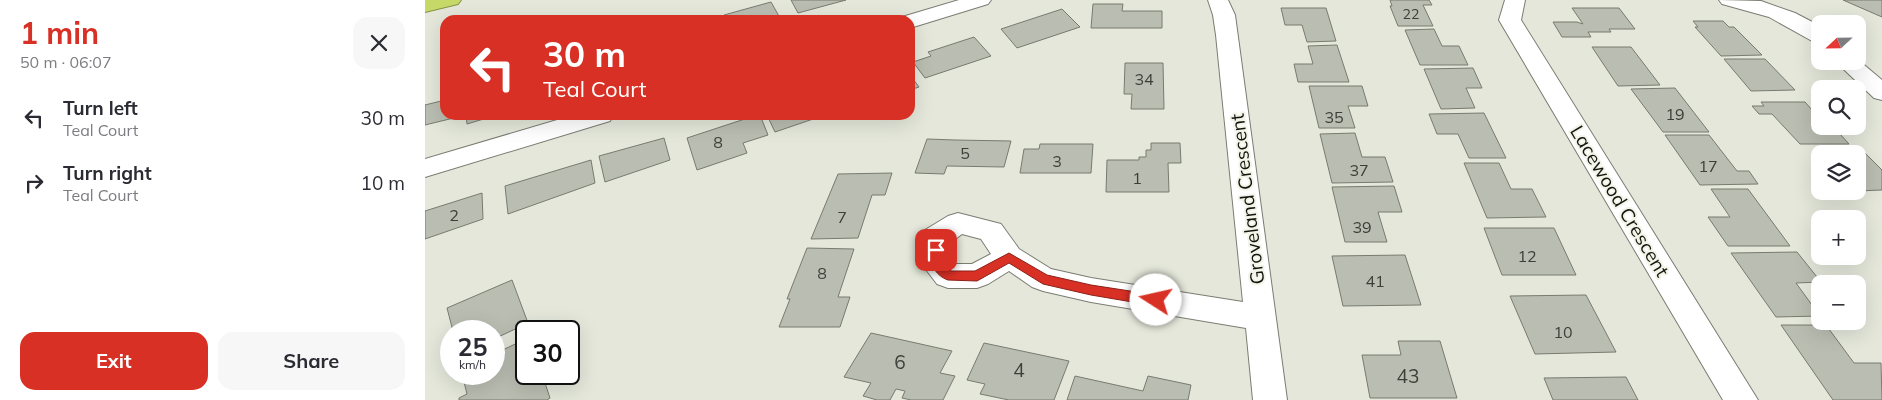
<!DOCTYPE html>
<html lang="en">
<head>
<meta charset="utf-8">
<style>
  body { margin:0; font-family:Mulish,sans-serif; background:#f7f7f7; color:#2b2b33; height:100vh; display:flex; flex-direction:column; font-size:19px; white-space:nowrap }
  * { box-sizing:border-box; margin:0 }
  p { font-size:16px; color:#7c7c81 }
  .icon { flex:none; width:28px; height:28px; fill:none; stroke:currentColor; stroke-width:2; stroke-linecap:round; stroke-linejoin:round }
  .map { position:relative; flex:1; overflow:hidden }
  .sheet { display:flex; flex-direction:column; background:#fff; width:425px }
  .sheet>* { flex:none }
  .hud { position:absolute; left:15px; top:15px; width:475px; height:105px; border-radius:15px; box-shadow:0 5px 20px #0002; background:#d93025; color:#fff; overflow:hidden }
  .needle { width:32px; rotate:248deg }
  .fabs { position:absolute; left:1386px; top:15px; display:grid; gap:10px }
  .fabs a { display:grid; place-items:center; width:55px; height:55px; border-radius:10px; background:#fff; box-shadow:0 5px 20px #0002; font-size:25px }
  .speed { position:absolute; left:15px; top:320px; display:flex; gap:10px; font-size:25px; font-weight:700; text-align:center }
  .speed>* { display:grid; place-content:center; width:65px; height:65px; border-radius:50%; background:#fff; box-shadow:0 5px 20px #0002; line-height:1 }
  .speed small { font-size:12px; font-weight:400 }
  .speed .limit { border:2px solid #111; border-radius:8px; background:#fff; color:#111 }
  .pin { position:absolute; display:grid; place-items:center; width:42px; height:42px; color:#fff; margin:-21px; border-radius:10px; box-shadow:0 2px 8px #0006 }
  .me { position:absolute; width:55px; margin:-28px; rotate:280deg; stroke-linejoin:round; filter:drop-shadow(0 0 4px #0008) }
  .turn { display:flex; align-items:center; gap:18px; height:105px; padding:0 20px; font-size:22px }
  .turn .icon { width:65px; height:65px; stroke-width:2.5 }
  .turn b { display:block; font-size:35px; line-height:42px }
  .round { display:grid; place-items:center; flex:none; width:52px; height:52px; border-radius:15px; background:#f7f7f7 }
  .summary { display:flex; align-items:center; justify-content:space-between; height:85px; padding:0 20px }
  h1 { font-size:30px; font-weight:700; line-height:38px; color:#d93025 }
  .action { display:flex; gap:10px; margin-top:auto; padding:10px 20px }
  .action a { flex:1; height:58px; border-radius:15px; background:#d93025; color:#fff; font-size:20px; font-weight:700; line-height:58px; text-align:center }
  .action a+a { background:#f7f7f7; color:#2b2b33 }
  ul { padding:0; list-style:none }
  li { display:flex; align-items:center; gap:15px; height:65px; padding:0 20px }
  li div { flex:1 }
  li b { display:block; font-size:19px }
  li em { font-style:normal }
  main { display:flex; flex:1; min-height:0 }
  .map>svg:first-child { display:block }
  .building { fill:#babdb1; stroke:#787b70 }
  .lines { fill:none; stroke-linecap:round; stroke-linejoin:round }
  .minor-casing { stroke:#7a7d72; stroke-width:2 }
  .highway-casing { stroke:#879449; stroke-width:2 }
  .minor { fill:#fff; fill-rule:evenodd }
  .highway { fill:#c6d968; fill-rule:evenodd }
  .route { fill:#d93025; stroke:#8d1f18 }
  .labels { text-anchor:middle; stroke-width:4; stroke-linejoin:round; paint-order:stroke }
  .far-number-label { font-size:14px; fill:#3d3e38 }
  .number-label { font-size:16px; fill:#3d3e38 }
  .street-label { font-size:19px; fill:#13140f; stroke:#f1f4e7 }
  .near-number-label { font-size:19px; fill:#3d3e38 }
</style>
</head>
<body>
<main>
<section class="sheet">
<div class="summary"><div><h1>1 min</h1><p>50 m · 06:07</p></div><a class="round"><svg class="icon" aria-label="close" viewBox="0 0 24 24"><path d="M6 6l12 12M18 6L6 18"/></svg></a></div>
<ul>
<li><svg class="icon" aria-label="left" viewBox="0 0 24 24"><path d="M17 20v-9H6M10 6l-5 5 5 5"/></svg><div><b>Turn left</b><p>Teal Court</p></div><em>30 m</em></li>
<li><svg class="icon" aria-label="right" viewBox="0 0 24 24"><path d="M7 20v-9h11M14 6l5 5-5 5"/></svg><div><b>Turn right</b><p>Teal Court</p></div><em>10 m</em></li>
</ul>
<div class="action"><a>Exit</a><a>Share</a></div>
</section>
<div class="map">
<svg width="1457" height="400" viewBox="0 0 1457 400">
  <rect width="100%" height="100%" fill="#e4e7da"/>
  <g class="building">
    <path d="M 366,0 L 421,0 L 373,13 Z"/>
    <path d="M 965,0 L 1004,0 L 1007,5 L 998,5 L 1008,26 L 973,26 L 965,6 L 967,6 Z"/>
    <path d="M 1418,0 L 1457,0 L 1457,17 Z"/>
    <path d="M 346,2 L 355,18 L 301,20 L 299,15 Z"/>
    <path d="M 668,4 L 698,4 L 697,11 L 737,11 L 737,28 L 666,28 Z"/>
    <path d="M 856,8 L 901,8 L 911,41 L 882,42 L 877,25 L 860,25 Z"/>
    <path d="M 1147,8 L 1194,8 L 1210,29 L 1184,29 L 1186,32 L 1163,32 L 1166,37 L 1137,37 L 1128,22 L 1152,22 L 1158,24 Z"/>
    <path d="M 637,9 L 655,27 L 592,48 L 576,29 Z"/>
    <path d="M 1268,21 L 1298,21 L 1304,27 L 1309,27 L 1337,55 L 1296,56 L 1270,27 L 1273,27 Z"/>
    <path d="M 1009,29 L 1017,46 L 1034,46 L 1043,65 L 995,65 L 980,30 Z"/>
    <path d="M 549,37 L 566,56 L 500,78 L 488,62 L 506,56 L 503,52 Z"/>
    <path d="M 912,45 L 924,82 L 873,82 L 869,64 L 888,64 L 883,46 Z"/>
    <path d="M 1167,47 L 1206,47 L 1235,85 L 1193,86 Z"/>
    <path d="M 1299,59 L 1340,59 L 1370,90 L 1326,91 Z"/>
    <path d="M 700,63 L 738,63 L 739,109 L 706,109 L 707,94 L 699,94 Z"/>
    <path d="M 1048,68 L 1057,88 L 1041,88 L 1050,108 L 1016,109 L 999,69 Z"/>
    <path d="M 485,75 L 494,87 L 485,90 Z"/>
    <path d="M 884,86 L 937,86 L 943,106 L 923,106 L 930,128 L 894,128 Z"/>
    <path d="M 1250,88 L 1284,132 L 1238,132 L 1206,89 Z"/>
    <path d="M 20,100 L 20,115 L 72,115 L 42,124 L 41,115 L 0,125 L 0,105 Z"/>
    <path d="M 1336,102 L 1380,102 L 1395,119 L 1395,126 L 1402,126 L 1409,134 L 1415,134 L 1424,144 L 1375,144 L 1347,114 L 1334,114 L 1327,106 L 1339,106 Z"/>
    <path d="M 1059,113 L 1081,158 L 1044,158 L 1033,134 L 1012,134 L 1004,114 Z"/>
    <path d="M 332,115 L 335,115 L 343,135 L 318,143 L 322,153 L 272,170 L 262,138 Z"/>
    <path d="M 342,115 L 400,115 L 350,132 Z"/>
    <path d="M 930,133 L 937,157 L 960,157 L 968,182 L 907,183 L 895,134 Z"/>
    <path d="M 1240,135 L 1284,135 L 1312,171 L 1324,171 L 1333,184 L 1275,185 Z"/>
    <path d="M 239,138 L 245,160 L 180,182 L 174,156 Z"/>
    <path d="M 502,139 L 530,140 L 586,141 L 579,167 L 522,166 L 519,174 L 490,173 Z"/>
    <path d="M 726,143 L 755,143 L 756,163 L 743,163 L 744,192 L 681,192 L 682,160 L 714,160 L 714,157 L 721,157 L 721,150 L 726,150 Z"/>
    <path d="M 615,144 L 668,144 L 666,173 L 595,173 L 599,149 L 614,149 Z"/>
    <path d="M 1437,150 L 1457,170 L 1457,190 L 1432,191 L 1432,154 L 1395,154 L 1395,155 L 1391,151 Z"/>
    <path d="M 166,160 L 170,183 L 83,214 L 80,186 Z"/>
    <path d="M 1039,163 L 1074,163 L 1086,189 L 1107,189 L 1121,217 L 1062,218 Z"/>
    <path d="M 467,173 L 460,195 L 447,195 L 433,238 L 386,239 L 413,174 Z"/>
    <path d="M 969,186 L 977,212 L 953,212 L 962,242 L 920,242 L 907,187 Z"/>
    <path d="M 1286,189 L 1323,189 L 1365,246 L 1303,246 L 1283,217 L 1305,217 Z"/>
    <path d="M 57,193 L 58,219 L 0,239 L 0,211 Z"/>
    <path d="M 1059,228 L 1129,228 L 1151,275 L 1077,275 Z"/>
    <path d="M 382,248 L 429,249 L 413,297 L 425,297 L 415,327 L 354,327 L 365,299 L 362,299 Z"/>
    <path d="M 1372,252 L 1396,282 L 1371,283 L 1395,316 L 1351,317 L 1306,253 Z"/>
    <path d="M 980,255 L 996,305 L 918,306 L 907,256 Z"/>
    <path d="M 87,280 L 103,323 L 69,339 L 69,331 L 28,331 L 22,308 Z"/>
    <path d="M 1161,295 L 1191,352 L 1110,354 L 1085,296 Z"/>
    <path d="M 1356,325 L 1401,325 L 1429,363 L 1456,363 L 1457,400 L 1408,400 Z"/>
    <path d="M 446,333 L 527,351 L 515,373 L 530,376 L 518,400 L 486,400 L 477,398 L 480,391 L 471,389 L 465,400 L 452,400 L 438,396 L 446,383 L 419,377 Z"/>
    <path d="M 101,339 L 101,374 L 117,374 L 125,398 L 122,400 L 34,400 L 34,398 L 42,394 L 37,374 L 69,374 L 69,354 Z"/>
    <path d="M 973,341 L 1015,341 L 1032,398 L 945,398 L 937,355 L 976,355 Z"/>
    <path d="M 559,343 L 644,361 L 629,400 L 584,400 L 555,394 L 560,384 L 542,380 Z"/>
    <path d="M 650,376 L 718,391 L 723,376 L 766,385 L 763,400 L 642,400 Z"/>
    <path d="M 1201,377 L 1213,400 L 1128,400 L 1119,378 Z"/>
  </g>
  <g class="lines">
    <defs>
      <g id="minor">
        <path d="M 534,0 L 566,0 L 563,4 L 485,28 L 485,20 L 476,20 L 477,17 Z"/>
        <path d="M 783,0 L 803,0 L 810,15 L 862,400 L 828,400 L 821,328 L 666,302 L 618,291 L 607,287 L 584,271 L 563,284 L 552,288 L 523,288 L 512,284 L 496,263 L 496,238 L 500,230 L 523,216 L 533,213 L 576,224 L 594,249 L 626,269 L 666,278 L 818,302 L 791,35 L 788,15 ZM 537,234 L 556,239 L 566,254 L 547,264 L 530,264 L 526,259 L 525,243 Z"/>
        <path d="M 1080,0 L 1100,0 L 1096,20 L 1333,400 L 1298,400 L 1074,20 Z"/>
        <path d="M 1294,0 L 1336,1 L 1370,13 L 1395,26 L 1395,43 L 1387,41 L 1344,17 L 1297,4 Z"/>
        <path d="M 1432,59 L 1457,80 L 1457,100 L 1449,98 L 1410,61 L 1432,61 Z"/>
        <path d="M 149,115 L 188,115 L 185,121 L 0,177 L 0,159 Z"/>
      </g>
      <path id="highway" d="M 0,0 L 36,0 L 33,4 L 0,12 Z"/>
    </defs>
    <use href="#minor" class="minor-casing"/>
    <use href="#highway" class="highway-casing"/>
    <use href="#minor" class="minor"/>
    <use href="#highway" class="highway"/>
  </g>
  <path class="route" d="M 511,246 L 515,247 L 517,261 L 526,271 L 550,271 L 584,253 L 622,275 L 666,285 L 731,295 L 736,297 L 738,300 L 736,304 L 731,306 L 666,295 L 618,284 L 584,263 L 552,281 L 523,280 C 510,276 501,259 506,247 Z"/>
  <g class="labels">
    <g class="far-number-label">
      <text x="986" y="19">22</text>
    </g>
    <g class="number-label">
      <text x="719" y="85">34</text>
      <text x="1250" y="120">19</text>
      <text x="909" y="123">35</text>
      <text x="293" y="148">8</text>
      <text x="540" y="159">5</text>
      <text x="632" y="167">3</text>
      <text x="1283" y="172">17</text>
      <text x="934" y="176">37</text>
      <text x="712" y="184">1</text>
      <text x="29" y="221">2</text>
      <text x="417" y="223">7</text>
      <text x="937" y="233">39</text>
      <text x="1102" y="262">12</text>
      <text x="397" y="279">8</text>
      <text x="950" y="287">41</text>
      <text x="1138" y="338">10</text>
    </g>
    <g class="street-label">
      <text transform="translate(822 199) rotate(-97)" y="7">Groveland Crescent</text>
      <text transform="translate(1195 201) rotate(59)" y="7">Lacewood Crescent</text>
    </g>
    <g class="near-number-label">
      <text x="475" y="369">6</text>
      <text x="594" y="377">4</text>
      <text x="983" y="383">43</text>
    </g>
  </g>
</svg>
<div class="fabs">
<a><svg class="needle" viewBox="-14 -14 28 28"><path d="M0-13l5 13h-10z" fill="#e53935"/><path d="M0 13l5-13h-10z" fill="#7c7c81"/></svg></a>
<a><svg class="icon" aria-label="search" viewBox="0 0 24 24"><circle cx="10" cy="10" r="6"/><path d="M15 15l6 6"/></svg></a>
<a><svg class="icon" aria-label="layers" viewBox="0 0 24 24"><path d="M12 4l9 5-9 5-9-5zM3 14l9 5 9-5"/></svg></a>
<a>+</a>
<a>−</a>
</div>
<div class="speed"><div>25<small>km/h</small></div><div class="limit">30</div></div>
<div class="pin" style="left:511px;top:250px;background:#d93025"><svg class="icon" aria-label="arrive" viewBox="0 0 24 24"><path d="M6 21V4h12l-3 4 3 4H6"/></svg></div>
<svg class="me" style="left:731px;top:300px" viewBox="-20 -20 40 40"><circle r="19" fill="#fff"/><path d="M0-13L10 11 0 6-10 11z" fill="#d93025"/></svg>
<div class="hud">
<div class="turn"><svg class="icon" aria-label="left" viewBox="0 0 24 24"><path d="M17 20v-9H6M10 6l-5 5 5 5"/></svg><div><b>30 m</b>Teal Court</div></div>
</div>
</div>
</main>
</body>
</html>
